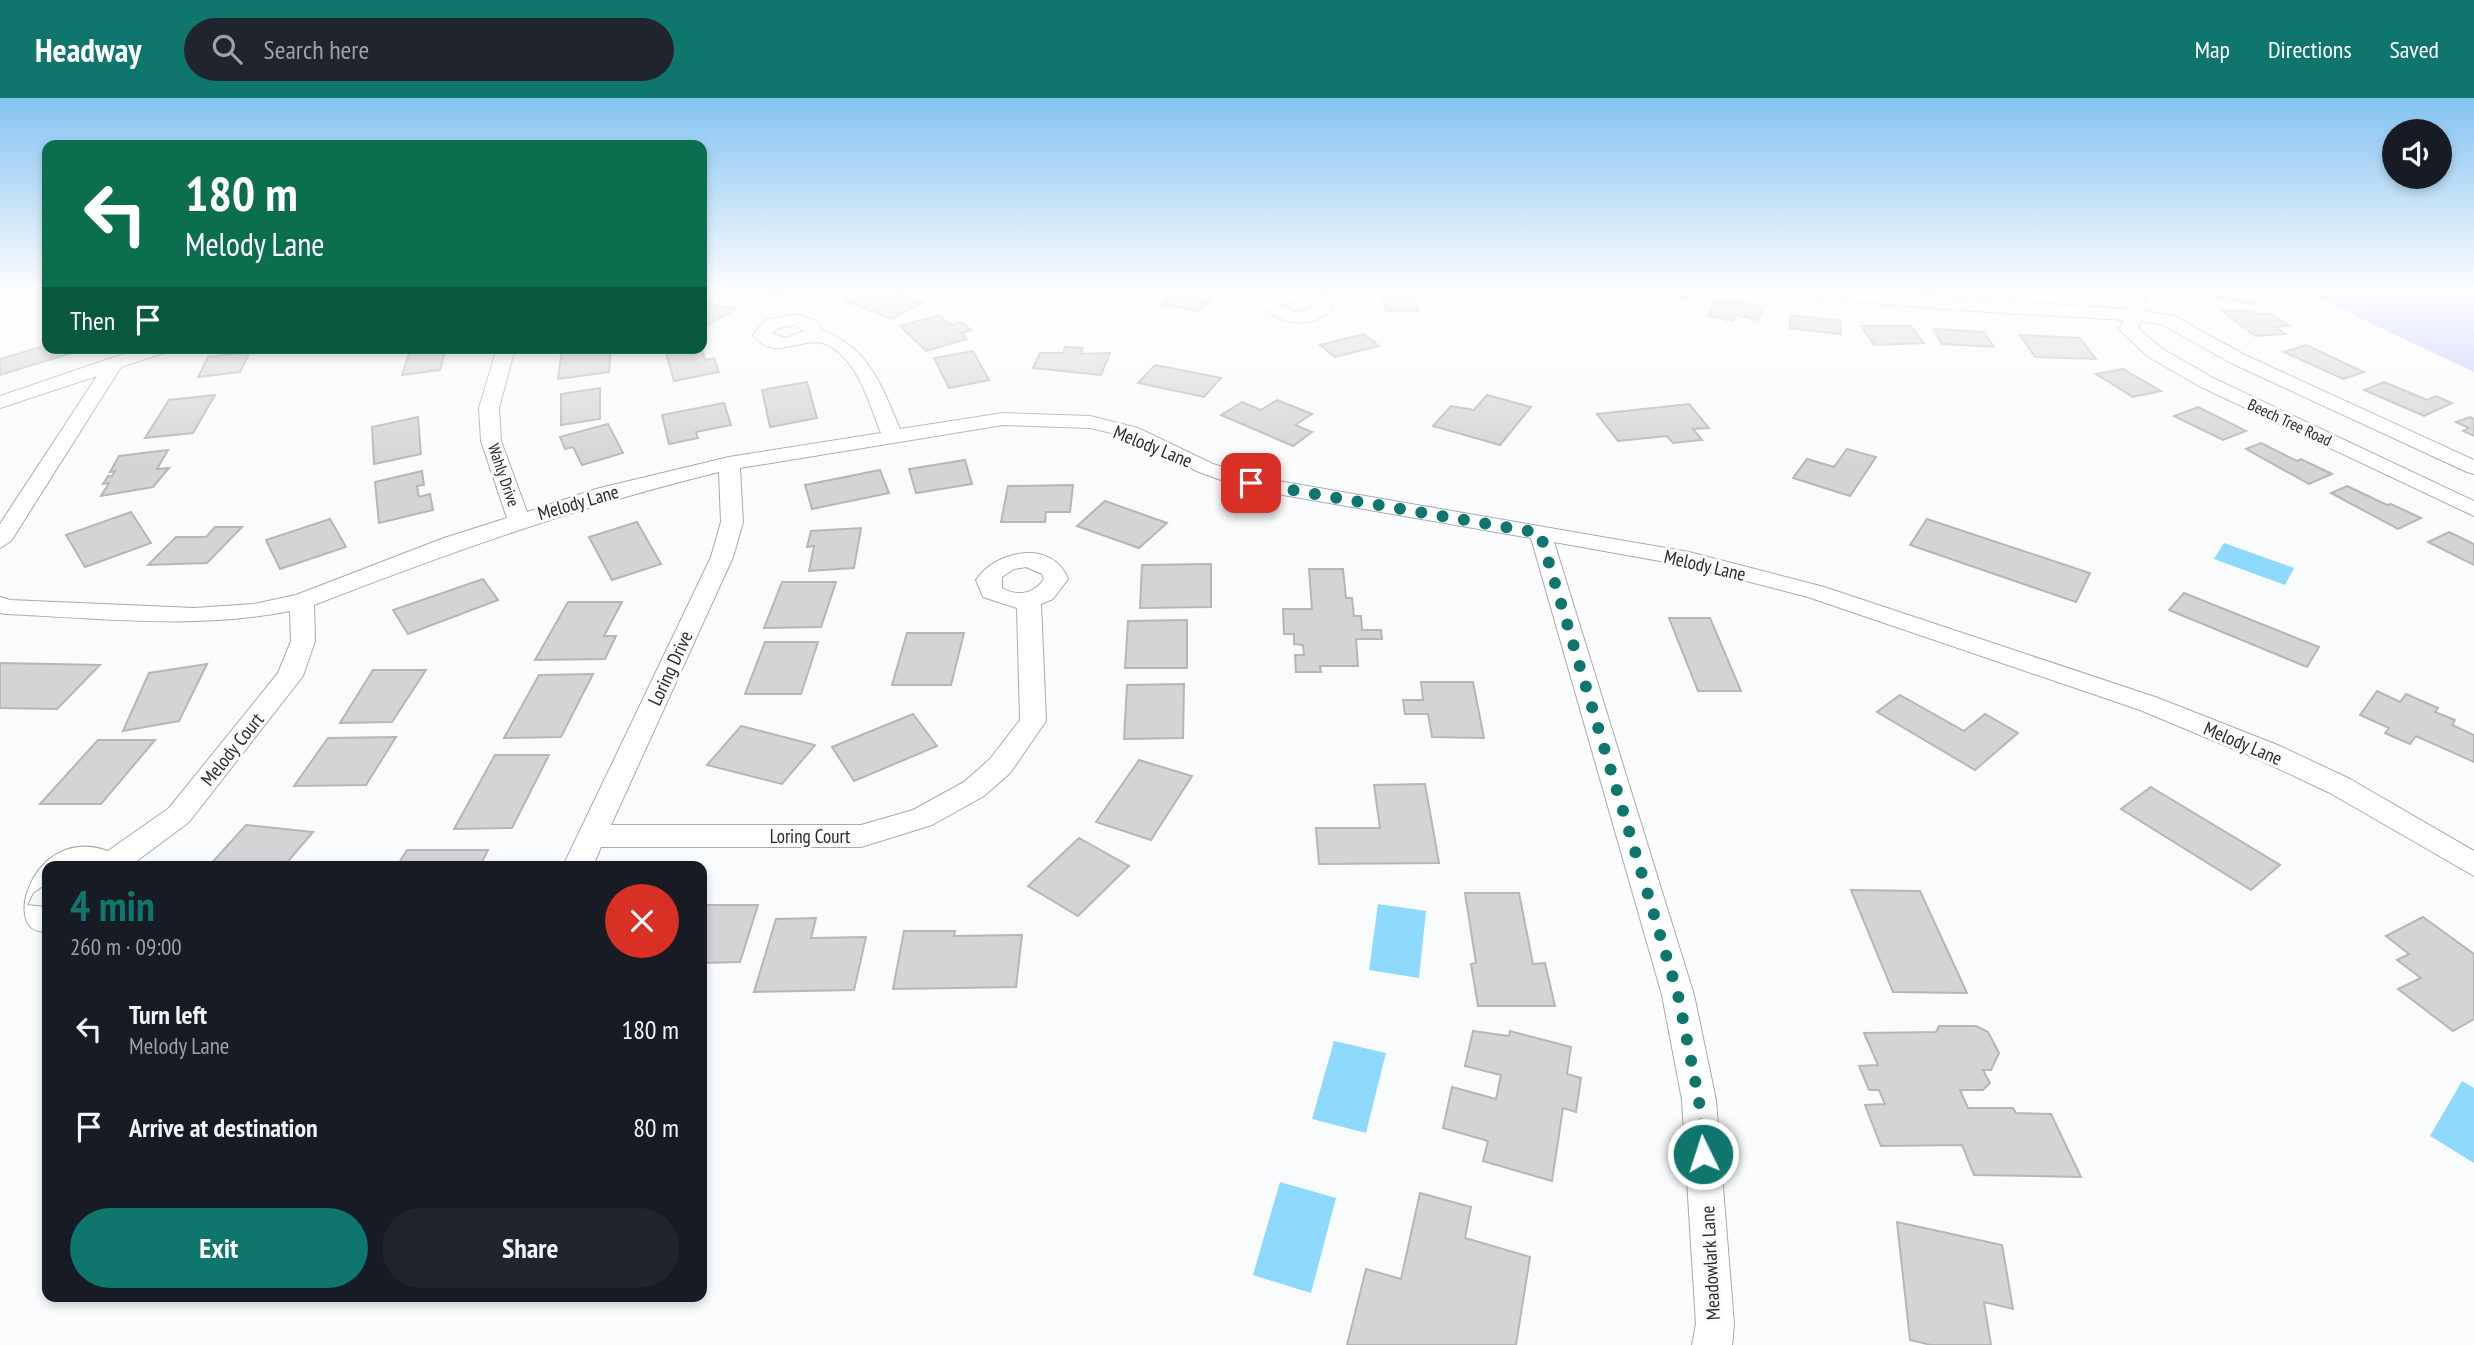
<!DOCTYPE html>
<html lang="en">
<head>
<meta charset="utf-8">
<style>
  body { margin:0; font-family:"PT Sans Narrow",sans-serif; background:#20242c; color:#f1f3f6; height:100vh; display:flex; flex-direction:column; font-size:26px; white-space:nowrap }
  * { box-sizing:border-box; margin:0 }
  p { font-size:23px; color:#9ea1a6 }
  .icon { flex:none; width:38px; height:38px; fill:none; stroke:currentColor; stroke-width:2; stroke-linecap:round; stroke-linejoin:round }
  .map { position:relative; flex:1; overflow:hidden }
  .drawer { position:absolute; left:42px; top:763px; width:665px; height:441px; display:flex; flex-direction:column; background:#171b24; border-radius:14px; box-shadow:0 4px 10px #0003 }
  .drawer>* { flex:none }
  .hud { position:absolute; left:42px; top:42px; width:665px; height:214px; border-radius:14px; box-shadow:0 4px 10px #0003; background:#0b6e4f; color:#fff; overflow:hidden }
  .tools { position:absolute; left:2382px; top:21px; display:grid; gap:14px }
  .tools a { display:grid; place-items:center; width:70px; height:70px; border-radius:50%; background:#171b24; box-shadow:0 4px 10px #0003; font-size:35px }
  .pin { position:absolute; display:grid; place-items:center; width:60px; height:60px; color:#fff; margin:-30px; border-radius:14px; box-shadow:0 4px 10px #0006 }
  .me { position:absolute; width:77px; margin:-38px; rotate:356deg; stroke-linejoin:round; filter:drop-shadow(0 0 5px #0008) }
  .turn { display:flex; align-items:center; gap:24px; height:147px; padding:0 28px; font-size:32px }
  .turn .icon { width:91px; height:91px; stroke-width:2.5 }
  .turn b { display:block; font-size:49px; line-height:60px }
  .then { display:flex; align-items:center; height:66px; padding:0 28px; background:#0003; gap:14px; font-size:26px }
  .round { display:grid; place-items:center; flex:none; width:74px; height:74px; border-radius:37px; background:#20242c }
  .summary { display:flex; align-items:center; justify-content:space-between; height:119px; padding:0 28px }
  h1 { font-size:42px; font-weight:700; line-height:52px; color:#0f766e }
  .primary-button { display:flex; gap:14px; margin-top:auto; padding:14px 28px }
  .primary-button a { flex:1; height:80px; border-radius:42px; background:#0f766e; color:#fff; font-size:28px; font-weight:700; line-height:80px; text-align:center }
  .primary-button a+a { background:#20242c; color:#f1f3f6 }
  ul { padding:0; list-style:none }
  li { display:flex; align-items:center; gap:21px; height:98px; padding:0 28px }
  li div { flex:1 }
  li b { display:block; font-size:26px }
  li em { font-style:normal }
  header { display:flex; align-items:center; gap:42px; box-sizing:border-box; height:98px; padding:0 35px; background:#0f766e; color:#fff }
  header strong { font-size:33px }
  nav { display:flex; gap:38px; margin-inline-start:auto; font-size:24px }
  .search { width:490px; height:63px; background:#20242c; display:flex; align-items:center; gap:18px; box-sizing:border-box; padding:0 24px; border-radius:38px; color:#9ea1a6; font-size:26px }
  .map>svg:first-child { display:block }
  .green { fill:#bfc8fd }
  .water { fill:#8edafe }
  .building { fill:#d4d4d6; stroke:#b6b6b8; stroke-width:2 }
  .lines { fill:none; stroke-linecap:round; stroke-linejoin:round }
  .street-casing { stroke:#aaaaac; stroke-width:2 }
  .street { fill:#fff; fill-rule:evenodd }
  .route { stroke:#0f766e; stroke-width:12; stroke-dasharray:0 21.6 }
  .labels { text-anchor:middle; stroke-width:6; stroke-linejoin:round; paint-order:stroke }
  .far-street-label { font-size:16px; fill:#2a2a2a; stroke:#fafbfc }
  .street-label { font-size:19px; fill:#2a2a2a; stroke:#fafbfc }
</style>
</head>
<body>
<header>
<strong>Headway</strong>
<div class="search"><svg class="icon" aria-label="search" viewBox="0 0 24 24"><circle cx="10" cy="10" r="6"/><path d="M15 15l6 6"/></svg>Search here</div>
<nav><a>Map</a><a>Directions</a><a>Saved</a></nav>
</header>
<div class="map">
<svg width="2474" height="1247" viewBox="0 0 2474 1247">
  <rect width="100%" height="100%" fill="#fafbfc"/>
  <path class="green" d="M 2303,193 L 2474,193 L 2474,274 Z"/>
  <g class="water">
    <path d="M 2224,445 L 2294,470 L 2285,487 L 2214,461 Z"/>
    <path d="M 1378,806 L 1426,813 L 1419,880 L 1369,872 Z"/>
    <path d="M 1334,943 L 1386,955 L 1366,1035 L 1312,1021 Z"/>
    <path d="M 2462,983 L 2474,990 L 2474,1065 L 2430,1038 Z"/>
    <path d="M 1280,1084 L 1336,1100 L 1311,1195 L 1253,1177 Z"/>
  </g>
  <g class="building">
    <path d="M 752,193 L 808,193 L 808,194 L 751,199 Z"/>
    <path d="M 866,193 L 883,193 L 922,205 L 892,221 L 845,203 Z"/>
    <path d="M 1177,193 L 1207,193 L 1218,196 L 1198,213 L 1163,206 Z"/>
    <path d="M 1661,193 L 1698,193 L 1687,201 Z"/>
    <path d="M 2209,193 L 2241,193 L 2253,198 L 2254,206 L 2209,198 Z"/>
    <path d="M 1382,195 L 1413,195 L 1418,213 L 1386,213 Z"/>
    <path d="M 1717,200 L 1764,209 L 1758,222 L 1735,217 L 1733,223 L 1708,218 Z"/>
    <path d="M 702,204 L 736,211 L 702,230 Z"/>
    <path d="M 2252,212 L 2257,216 L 2272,216 L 2289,228 L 2275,229 L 2286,236 L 2255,238 L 2222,213 Z"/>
    <path d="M 939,217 L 950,227 L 962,224 L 971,232 L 961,235 L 967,241 L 926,253 L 900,228 Z"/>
    <path d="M 1790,217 L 1840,223 L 1841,236 L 1790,230 Z"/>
    <path d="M 1861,228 L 1911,228 L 1924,245 L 1874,247 Z"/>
    <path d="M 1934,231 L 1984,234 L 1994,249 L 1942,246 Z"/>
    <path d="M 1364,236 L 1379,248 L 1335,259 L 1320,247 Z"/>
    <path d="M 2020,237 L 2080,240 L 2096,261 L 2035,259 Z"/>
    <path d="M 47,247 L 47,250 L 72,250 L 75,254 L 0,277 L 0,261 Z"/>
    <path d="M 2306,247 L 2364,274 L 2343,281 L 2284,254 Z"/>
    <path d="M 1065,249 L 1083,250 L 1080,256 L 1110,255 L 1101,277 L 1033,270 L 1040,255 L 1063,255 Z"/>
    <path d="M 446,250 L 440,272 L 402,277 L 410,252 Z"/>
    <path d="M 562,250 L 611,250 L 609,274 L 558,281 Z"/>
    <path d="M 701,250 L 705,262 L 714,260 L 719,274 L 674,283 L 665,251 Z"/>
    <path d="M 973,253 L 989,282 L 949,290 L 934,260 Z"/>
    <path d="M 250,254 L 240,274 L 198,279 L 208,259 Z"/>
    <path d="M 1155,267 L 1221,280 L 1204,299 L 1138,285 Z"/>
    <path d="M 2123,271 L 2161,293 L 2133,299 L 2096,276 Z"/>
    <path d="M 807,284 L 817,320 L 770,329 L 762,292 Z"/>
    <path d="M 2384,284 L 2427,302 L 2436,298 L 2452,305 L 2424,318 L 2364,292 Z"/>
    <path d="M 600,290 L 600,321 L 561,327 L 561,296 Z"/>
    <path d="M 215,297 L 193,335 L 145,340 L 169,302 Z"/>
    <path d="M 1487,297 L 1531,309 L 1500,347 L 1433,328 L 1451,308 L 1474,312 Z"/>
    <path d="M 1277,302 L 1312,316 L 1295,327 L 1312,334 L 1293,348 L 1221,317 L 1242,304 L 1261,312 Z"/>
    <path d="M 724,305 L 731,327 L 696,334 L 698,340 L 669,346 L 662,317 Z"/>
    <path d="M 1689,306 L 1709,330 L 1693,331 L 1702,342 L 1673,345 L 1667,338 L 1618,343 L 1597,316 Z"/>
    <path d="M 2198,309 L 2246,333 L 2223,342 L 2174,318 Z"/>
    <path d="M 418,319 L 421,356 L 374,366 L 372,329 Z"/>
    <path d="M 2470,319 L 2474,321 L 2474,338 L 2463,333 L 2469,330 L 2456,324 Z"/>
    <path d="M 608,326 L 623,355 L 582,367 L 573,349 L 565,351 L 560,339 Z"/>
    <path d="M 2261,345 L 2297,363 L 2301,361 L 2332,376 L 2309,386 L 2246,351 Z"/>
    <path d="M 1847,351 L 1876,359 L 1850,398 L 1793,380 L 1807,361 L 1834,369 Z"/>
    <path d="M 168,352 L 157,371 L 169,370 L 153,389 L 101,398 L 109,385 L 103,386 L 108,378 L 112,378 L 115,373 L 110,374 L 119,358 Z"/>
    <path d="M 965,362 L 972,386 L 916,395 L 909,371 Z"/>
    <path d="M 880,372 L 889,395 L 812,411 L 805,387 Z"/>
    <path d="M 422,373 L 424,387 L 417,388 L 419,399 L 430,396 L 433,412 L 379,425 L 375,384 Z"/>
    <path d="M 1073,387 L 1070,414 L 1046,414 L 1045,424 L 1001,424 L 1008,388 Z"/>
    <path d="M 2347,388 L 2387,407 L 2391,406 L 2421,420 L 2398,431 L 2331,395 Z"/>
    <path d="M 1105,403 L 1167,425 L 1139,450 L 1077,428 Z"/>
    <path d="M 131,414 L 151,445 L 85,469 L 66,437 Z"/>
    <path d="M 330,421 L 346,449 L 280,471 L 266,442 Z"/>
    <path d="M 1927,421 L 2090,475 L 2076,504 L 1910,447 Z"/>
    <path d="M 637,424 L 661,466 L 612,482 L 589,439 Z"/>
    <path d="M 215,429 L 242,429 L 207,465 L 148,467 L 176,439 L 206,439 Z"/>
    <path d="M 861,430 L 854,470 L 809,473 L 814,448 L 807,449 L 811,433 Z"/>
    <path d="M 2449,434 L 2474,446 L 2474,467 L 2428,444 Z"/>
    <path d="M 1211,466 L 1211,509 L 1140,510 L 1142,467 Z"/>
    <path d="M 1309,471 L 1343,471 L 1346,500 L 1352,500 L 1354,518 L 1361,518 L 1362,532 L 1381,532 L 1382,541 L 1356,541 L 1358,568 L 1320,568 L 1321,574 L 1296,574 L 1295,557 L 1304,557 L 1303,547 L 1294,546 L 1294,536 L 1284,536 L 1283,511 L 1312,511 Z"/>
    <path d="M 483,481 L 498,502 L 408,536 L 393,512 Z"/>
    <path d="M 782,484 L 836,484 L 821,529 L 764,530 Z"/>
    <path d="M 2184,495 L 2319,549 L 2307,569 L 2169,512 Z"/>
    <path d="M 568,504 L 622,504 L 604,538 L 616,538 L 605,561 L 535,562 Z"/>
    <path d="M 1669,520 L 1710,520 L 1741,593 L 1698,593 Z"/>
    <path d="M 1187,522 L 1187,570 L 1125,570 L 1128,523 Z"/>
    <path d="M 907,535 L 964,535 L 951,587 L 892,587 Z"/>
    <path d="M 765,544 L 818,544 L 801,596 L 745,596 Z"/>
    <path d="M 0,565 L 100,567 L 57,611 L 0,610 Z"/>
    <path d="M 207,566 L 179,623 L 123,633 L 149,575 Z"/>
    <path d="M 373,572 L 426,572 L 392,624 L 340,625 Z"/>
    <path d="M 593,576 L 561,639 L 504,640 L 539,577 Z"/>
    <path d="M 1421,584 L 1473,584 L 1484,640 L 1432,639 L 1428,616 L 1405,616 L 1403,602 L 1423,602 Z"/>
    <path d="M 1184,586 L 1183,640 L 1124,641 L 1127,587 Z"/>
    <path d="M 2377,593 L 2400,604 L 2406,596 L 2438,610 L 2435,614 L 2455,622 L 2452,627 L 2474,637 L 2474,664 L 2416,638 L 2410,646 L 2385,635 L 2389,630 L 2360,617 Z"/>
    <path d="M 1900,597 L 1964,633 L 1985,616 L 2018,635 L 1975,672 L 1877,614 Z"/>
    <path d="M 913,616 L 937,648 L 854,683 L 832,649 Z"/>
    <path d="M 741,628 L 815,647 L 782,686 L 707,667 Z"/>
    <path d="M 396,639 L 366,687 L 294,688 L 328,640 Z"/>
    <path d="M 98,642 L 155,642 L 101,706 L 40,706 Z"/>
    <path d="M 495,657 L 549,657 L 512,730 L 454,731 Z"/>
    <path d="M 1139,662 L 1192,678 L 1151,742 L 1096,724 Z"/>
    <path d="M 1425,686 L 1439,765 L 1319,766 L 1316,730 L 1380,730 L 1374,687 Z"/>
    <path d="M 2151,689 L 2280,767 L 2251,792 L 2121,711 Z"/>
    <path d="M 246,727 L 313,734 L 284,768 L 209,768 Z"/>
    <path d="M 1079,740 L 1129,768 L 1078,818 L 1028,788 Z"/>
    <path d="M 407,752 L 488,752 L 480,768 L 397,768 Z"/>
    <path d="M 1851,792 L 1920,793 L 1967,895 L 1893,894 Z"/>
    <path d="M 1465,795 L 1519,795 L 1533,866 L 1545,865 L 1555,908 L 1478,908 L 1471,866 L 1476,865 Z"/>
    <path d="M 702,807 L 758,807 L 740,864 L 702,865 Z"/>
    <path d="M 2423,819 L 2474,856 L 2474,921 L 2453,933 L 2398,891 L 2421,880 L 2397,862 L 2409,856 L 2386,838 Z"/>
    <path d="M 816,820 L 811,840 L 866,839 L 854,892 L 754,894 L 776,821 Z"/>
    <path d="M 904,833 L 955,833 L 954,838 L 1022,837 L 1016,889 L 893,891 Z"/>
    <path d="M 1939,928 L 1976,928 L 1988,934 L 1999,955 L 1991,972 L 1983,972 L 1990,985 L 1983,992 L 1960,992 L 1968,1010 L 2013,1010 L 2016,1015 L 2051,1016 L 2081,1079 L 1974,1077 L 1962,1047 L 1881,1048 L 1865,1007 L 1885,1006 L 1879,992 L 1869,992 L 1859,968 L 1878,967 L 1864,935 L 1936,934 Z"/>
    <path d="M 1473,933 L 1509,938 L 1510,933 L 1571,949 L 1567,976 L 1581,980 L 1576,1014 L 1563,1010 L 1552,1083 L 1483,1063 L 1488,1043 L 1443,1030 L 1452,989 L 1496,1001 L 1501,977 L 1465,968 Z"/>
    <path d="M 1420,1095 L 1471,1109 L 1465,1140 L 1530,1159 L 1516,1247 L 1347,1247 L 1366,1171 L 1401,1181 Z"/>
    <path d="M 1897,1124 L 2002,1147 L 2013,1211 L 1984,1204 L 1991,1247 L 1931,1247 L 1910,1242 Z"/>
  </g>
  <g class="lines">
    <defs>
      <g id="street">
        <path d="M 0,193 L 19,193 L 0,202 Z"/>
        <path d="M 1287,193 L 1310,193 L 1327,199 L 1332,211 C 1314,231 1278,228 1263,207 L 1272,196 ZM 1300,201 L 1314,209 L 1296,214 L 1281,207 Z"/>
        <path d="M 1804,193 L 1856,193 L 2127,211 L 2126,193 L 2144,193 L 2145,213 L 2174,218 L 2245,257 L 2474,362 L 2474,376 L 2467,374 L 2231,265 L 2163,227 L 2141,223 L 2138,230 L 2161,250 L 2213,280 L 2474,403 L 2474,418 L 2199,288 L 2147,258 L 2119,231 L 2124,222 C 2085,219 1817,207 1804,193 Z"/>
        <path d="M 797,216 L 819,224 L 821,232 C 870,250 881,287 900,331 L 1003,315 L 1090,318 L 1138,330 L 1213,366 L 1255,379 L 1689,454 L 1824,489 L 2158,600 L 2280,648 L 2350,681 L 2474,753 L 2474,778 L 2330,695 L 2260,662 L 2140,612 L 1808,499 L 1688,468 L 1554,444 L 1694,897 L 1716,1002 L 1734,1226 L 1732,1247 L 1692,1247 L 1696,1226 L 1682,1002 L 1662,897 L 1531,440 L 1243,390 L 1199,374 L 1124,338 L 1090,330 L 1003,327 L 740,370 L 743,424 L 733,459 L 611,727 L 861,727 L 913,712 L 964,684 L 990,661 L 1020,622 L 1017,510 L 983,499 L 976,482 C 995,452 1053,441 1068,481 L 1053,501 L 1041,506 L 1046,623 L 1010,675 L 984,698 L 932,727 L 861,749 L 601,749 L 593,768 L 563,768 L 711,459 L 721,424 L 719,374 C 580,408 447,455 314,507 L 315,543 L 303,578 L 189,724 L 130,768 L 47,768 L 47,785 L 33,795 L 27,807 L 47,809 L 47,833 C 0,841 30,725 108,753 L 169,710 L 278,575 L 291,543 L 290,513 C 197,532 100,520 6,516 L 0,515 L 0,499 L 10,502 L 194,510 L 254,506 L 296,497 L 444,440 L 507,420 L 481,343 L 479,310 L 497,250 L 515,250 L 499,310 L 501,343 L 527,414 L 596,391 L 729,359 L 881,335 C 869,305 860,269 833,250 C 808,231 776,268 753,237 L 766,222 ZM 795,227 L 803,233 L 787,240 L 772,236 L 778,230 ZM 1026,469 L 1042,476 L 1044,481 C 1034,496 1018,499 1002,490 L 1002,479 L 1014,471 Z"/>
        <path d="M 141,250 L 169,250 L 167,254 L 121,269 L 11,443 L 0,450 L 0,426 L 97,278 L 0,310 L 0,298 Z"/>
      </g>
    </defs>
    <use href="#street" class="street-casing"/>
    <use href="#street" class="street"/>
  </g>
  <linearGradient id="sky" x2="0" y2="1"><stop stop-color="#84c3f1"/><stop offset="0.52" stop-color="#fdfdfe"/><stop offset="1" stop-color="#fdfdfe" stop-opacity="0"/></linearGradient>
  <rect width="2474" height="368" fill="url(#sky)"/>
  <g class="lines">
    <path class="route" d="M 1251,385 L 1540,435 L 1678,897 L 1699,1002 L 1703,1056"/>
  </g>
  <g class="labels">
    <g class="far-street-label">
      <text transform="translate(2290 324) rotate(25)" y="6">Beech Tree Road</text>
      <text transform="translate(504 377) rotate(71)" y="6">Wahly Drive</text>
    </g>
    <g class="street-label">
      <text transform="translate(1153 348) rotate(22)" y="7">Melody Lane</text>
      <text transform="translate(578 404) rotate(-16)" y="7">Melody Lane</text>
      <text transform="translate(1705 467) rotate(13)" y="7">Melody Lane</text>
      <text transform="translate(670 570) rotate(-65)" y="7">Loring Drive</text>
      <text transform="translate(2243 645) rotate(23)" y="7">Melody Lane</text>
      <text transform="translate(232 651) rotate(-51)" y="7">Melody Court</text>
      <text x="810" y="745">Loring Court</text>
      <text transform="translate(1710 1165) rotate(-93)" y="7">Meadowlark Lane</text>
    </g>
  </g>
</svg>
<div class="tools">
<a><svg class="icon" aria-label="sound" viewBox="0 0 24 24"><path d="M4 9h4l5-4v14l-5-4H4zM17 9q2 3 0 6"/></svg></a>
</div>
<div class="pin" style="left:1251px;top:385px;background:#d93025"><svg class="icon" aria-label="arrive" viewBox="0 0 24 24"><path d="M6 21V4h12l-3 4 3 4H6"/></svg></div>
<svg class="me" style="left:1703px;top:1056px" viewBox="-20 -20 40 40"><circle r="17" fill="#0f766e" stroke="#fff" stroke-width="3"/><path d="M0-11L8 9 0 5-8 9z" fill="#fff"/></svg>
<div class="hud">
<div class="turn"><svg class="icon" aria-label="left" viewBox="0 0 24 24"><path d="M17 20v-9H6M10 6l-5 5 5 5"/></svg><div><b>180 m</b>Melody Lane</div></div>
<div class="then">Then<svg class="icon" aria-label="arrive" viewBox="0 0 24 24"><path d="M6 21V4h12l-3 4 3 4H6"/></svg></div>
</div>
<section class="drawer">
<div class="summary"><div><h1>4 min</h1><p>260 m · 09:00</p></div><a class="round" style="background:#d93025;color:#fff"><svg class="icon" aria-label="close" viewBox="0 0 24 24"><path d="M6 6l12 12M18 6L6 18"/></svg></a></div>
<ul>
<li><svg class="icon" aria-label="left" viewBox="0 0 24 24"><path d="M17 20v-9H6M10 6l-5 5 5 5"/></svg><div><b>Turn left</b><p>Melody Lane</p></div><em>180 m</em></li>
<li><svg class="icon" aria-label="arrive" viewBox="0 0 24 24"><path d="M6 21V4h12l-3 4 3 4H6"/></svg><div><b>Arrive at destination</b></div><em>80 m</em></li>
</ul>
<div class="primary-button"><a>Exit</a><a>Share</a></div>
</section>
</div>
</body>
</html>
